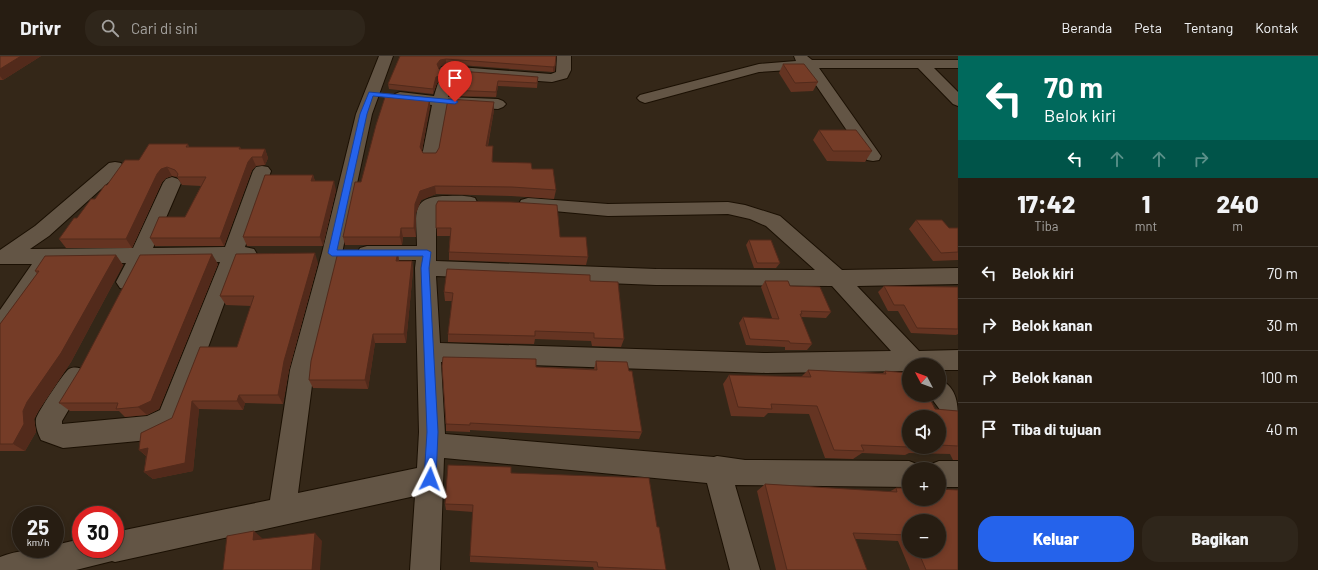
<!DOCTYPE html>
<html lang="id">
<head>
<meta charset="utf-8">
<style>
  body { margin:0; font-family:Barlow,sans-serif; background:#2f261b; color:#f1f3f6; height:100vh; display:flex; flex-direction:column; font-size:15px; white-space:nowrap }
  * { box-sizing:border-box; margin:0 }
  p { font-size:13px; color:#a4a29f }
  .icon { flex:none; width:22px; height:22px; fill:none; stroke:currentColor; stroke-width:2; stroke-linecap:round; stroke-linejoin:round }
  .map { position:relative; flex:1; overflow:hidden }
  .drawer { display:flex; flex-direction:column; background:#271d12; width:360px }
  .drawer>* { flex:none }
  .guide { background:#00695c; color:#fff; overflow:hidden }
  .needle { width:26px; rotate:311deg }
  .buttons { position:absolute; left:902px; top:302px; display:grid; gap:8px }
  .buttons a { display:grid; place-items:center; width:44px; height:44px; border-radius:50%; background:#271d12; box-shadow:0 2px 6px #0003,0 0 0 1px #433b32; font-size:20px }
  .speed { position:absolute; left:12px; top:450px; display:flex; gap:8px; font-size:20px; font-weight:700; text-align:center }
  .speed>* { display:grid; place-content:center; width:52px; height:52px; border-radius:50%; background:#271d12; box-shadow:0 2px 6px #0003,0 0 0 1px #433b32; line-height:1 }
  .speed small { font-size:10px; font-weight:400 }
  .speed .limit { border:6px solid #d22; background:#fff; color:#111 }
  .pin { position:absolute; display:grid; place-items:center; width:34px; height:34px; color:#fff; margin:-41px -17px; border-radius:50% 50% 50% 0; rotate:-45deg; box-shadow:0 0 4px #0007 }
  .pin .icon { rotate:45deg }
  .me { position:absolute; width:44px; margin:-22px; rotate:3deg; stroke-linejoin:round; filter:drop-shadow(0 0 3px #0008) }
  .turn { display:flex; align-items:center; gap:14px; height:84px; padding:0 20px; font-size:18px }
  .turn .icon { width:52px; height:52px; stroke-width:2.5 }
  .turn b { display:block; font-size:28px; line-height:34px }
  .lanes { display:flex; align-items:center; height:38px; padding:0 20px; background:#0003; justify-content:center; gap:20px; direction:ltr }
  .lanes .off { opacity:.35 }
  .eta { display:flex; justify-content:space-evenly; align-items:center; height:68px; text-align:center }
  .eta b { font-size:24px; font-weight:800; line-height:28px }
  .primary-button { display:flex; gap:8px; margin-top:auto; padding:8px 20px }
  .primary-button a { flex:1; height:46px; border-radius:16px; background:#2563eb; color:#fff; font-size:16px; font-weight:800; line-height:46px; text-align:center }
  .primary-button a+a { background:#2f261b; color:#f1f3f6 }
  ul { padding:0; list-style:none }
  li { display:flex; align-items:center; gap:12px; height:52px; padding:0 20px; border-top:1px solid #433b32 }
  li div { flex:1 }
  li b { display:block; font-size:15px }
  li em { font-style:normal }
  header { display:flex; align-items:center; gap:24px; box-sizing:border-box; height:56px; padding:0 20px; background:#271d12; border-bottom:1px solid #433b32 }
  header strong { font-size:19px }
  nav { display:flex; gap:22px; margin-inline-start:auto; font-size:14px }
  .search { width:280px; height:36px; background:#2f261b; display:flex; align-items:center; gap:10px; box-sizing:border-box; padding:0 14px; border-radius:16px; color:#a4a29f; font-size:15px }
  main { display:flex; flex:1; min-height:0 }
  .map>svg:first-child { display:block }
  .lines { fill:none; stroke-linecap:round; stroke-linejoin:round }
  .street-casing { stroke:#1b1003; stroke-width:2 }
  .street { fill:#635545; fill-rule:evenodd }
  .wall { fill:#653422; fill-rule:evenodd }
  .shaded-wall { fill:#522a1b }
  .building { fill:#753c27; stroke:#522a1b }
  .route { fill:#2563eb; stroke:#184099 }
</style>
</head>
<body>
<header>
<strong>Drivr</strong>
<div class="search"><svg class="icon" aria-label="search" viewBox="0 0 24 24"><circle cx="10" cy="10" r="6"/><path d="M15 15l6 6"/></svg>Cari di sini</div>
<nav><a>Beranda</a><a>Peta</a><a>Tentang</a><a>Kontak</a></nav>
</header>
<main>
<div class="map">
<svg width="958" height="514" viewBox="0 0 958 514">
  <rect width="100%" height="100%" fill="#342718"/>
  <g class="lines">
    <defs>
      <g id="street">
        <path d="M 379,0 L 393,0 L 372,58 L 342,197 L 314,314 L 298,437 L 417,412 L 419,376 L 415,212 L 416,204 L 367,204 L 360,202 L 357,197 L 360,192 L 367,190 L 417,190 C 417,160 408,140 447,140 C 456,140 465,139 475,142 L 477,146 L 475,150 L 468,152 L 436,153 L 436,205 L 656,213 L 815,214 L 766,170 L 750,163 L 728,158 L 608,160 L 521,152 L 519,148 L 521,144 L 528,142 L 608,148 L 728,146 L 745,149 L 780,160 L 842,214 L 958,212 L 958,228 L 857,230 L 919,295 L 958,294 L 958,314 L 939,314 L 939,309 L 909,309 L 909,315 L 766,317 L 441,306 L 445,378 L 714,401 L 717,400 L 745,404 L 909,405 L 919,409 L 920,413 L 909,413 L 909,431 L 735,429 L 760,514 L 730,514 L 707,427 L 444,402 L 440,514 L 410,514 L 415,440 L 115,506 L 112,505 L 76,514 L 0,514 L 0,501 C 17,494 36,493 55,493 L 55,489 L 81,483 L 81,493 L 115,493 L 115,476 L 270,444 L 290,314 L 322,197 L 356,58 ZM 436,220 L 656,229 L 832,230 L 891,295 L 766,297 L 440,287 Z"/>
        <path d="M 557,0 L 571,0 L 571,14 L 567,22 L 552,26 L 446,18 L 441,17 L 439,14 L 441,11 L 446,10 L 551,18 L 556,16 Z"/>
        <path d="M 794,0 L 807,0 L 812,4 L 958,4 L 958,12 L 934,12 L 958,36 L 958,50 L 953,48 L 918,12 L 819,12 L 881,100 L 879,104 L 873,105 L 867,104 L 805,13 L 759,16 L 645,47 L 640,45 L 637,42 L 640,39 L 759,8 L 796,5 Z"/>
        <path d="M 443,26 L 448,27 L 450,30 L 448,41 L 498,43 L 503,45 L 506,48 L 503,51 L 498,53 L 447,50 L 438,100 L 436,104 L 430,105 L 424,104 L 422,100 L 432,49 L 395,44 L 392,41 L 395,38 L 400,36 L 434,40 L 438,27 Z"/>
        <path d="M 115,106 L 121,107 L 124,111 L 121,115 L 49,180 L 30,193 L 133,192 L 163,127 L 166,123 L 172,121 L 178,123 L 181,127 L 153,192 L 225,191 L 253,115 L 256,111 L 262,110 L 268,111 L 271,115 L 245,191 L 254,193 L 257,198 L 254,203 L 240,205 L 179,370 L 149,384 L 63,392 L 41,384 C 38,378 35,370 36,363 C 37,357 65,315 69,313 C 75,310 79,312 85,314 L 88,321 L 62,365 L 62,368 L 147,360 L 160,354 L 220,206 L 147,207 L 134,232 L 127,234 L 120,232 L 116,226 L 126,207 L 53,208 L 8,278 L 0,281 L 0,254 L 32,208 L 0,208 L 0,194 L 35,170 L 109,107 Z"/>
        <path d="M 939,323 C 958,332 958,348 958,369 L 949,366 L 929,339 L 939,339 Z"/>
        <path d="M 939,405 L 958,405 L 958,431 L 939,431 L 939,413 L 928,413 L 929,409 Z"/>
      </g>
    </defs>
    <use href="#street" class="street-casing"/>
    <use href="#street" class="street"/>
  </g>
  <g class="wall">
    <path d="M 0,0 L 41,0 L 3,24 L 0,24 Z"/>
    <path d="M 400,0 L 556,0 L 555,15 L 553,16 L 446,8 L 441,10 L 439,12 L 439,13 L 446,14 L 538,21 L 537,32 L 498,30 L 496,41 L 450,40 L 450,28 L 448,26 L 443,25 L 437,27 L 433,38 L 389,33 L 388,28 Z"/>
    <path d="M 783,8 L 818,26 L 813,35 L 791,36 L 779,17 Z"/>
    <path d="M 494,46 L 494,54 L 488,90 L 493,106 L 532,113 L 556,134 L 554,143 L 511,140 L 436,138 L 421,144 L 416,157 L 416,181 L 403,181 L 402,189 L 345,189 L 343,181 L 361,126 L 430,50 L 422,95 L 423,97 L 436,97 Z"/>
    <path d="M 819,74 L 872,95 L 865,106 L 827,105 L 813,84 Z"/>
    <path d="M 188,88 L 189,91 L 240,91 L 241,93 L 265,93 L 268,102 L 265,109 L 256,110 L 252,114 L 224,190 L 155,190 L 150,182 L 185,161 L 201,130 L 182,129 L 177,121 L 172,120 L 166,122 L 162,126 L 132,192 L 66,192 L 59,183 L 77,162 L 95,143 L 107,129 L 139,104 Z"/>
    <path d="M 313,119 L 315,125 L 336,134 L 323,190 L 247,190 L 243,181 Z"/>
    <path d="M 436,149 L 560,181 L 588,201 L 586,209 L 449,204 L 449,196 L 450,180 L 437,180 Z"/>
    <path d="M 916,164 L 949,172 L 958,172 L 958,204 L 933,205 L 909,173 Z"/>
    <path d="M 749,184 L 780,207 L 776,212 L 754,212 L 746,189 Z"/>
    <path d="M 398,196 L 399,205 L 412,205 L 413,215 L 406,287 L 375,287 L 368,333 L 313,332 L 309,324 Z"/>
    <path d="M 116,199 L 123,209 L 71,306 L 39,354 L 34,363 L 36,376 L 25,395 L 0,395 L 0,268 L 37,218 L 35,215 Z"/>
    <path d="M 318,207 L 289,314 L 283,348 L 245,347 L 243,354 L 199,353 L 193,415 L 153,423 L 144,416 L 146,400 L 139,394 L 172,362 L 237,291 L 251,250 L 226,249 L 220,240 Z"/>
    <path d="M 218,208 L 159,353 L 147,359 L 125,361 L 119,355 L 70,355 L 59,347 Z"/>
    <path d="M 590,225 L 624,283 L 621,291 L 592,290 L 591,285 L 535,283 L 534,288 L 448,286 L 448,278 L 452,245 L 445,245 L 444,236 Z"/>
    <path d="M 765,225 L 790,230 L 831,256 L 826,262 L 801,261 L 812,288 L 807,294 L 785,294 L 785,291 L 746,289 L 739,267 L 743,261 L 772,262 L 761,231 Z"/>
    <path d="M 884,230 L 958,231 L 958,278 L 956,279 L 911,277 L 898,255 L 888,255 L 878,236 Z"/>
    <path d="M 596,305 L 629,315 L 642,376 L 639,383 L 470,374 L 470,376 L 446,375 L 446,368 L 536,311 L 594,313 Z"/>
    <path d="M 808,314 L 883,317 L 885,315 L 935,353 L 958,355 L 958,404 L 953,404 L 950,398 L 909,397 L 905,399 L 862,397 L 853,403 L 825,402 L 809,358 L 768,357 L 764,361 L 731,360 L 723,328 L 729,319 L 801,321 ZM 939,361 L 939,391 L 909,391 Z"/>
    <path d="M 511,417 L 657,471 L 666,514 L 594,514 L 593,511 L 470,506 L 470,500 L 473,456 L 446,454 L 445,448 Z"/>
    <path d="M 765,428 L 889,436 L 896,432 L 958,514 L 910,514 L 898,485 L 855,483 L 867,514 L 776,514 L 757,435 ZM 909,465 L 939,495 L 909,495 Z"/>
  </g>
  <g class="shaded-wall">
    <path d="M 21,0 L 41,0 L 3,24 L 0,20 L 0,13 Z"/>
    <path d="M 446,3 L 446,8 L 441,10 L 438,13 L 437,8 L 440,4 Z"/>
    <path d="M 555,10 L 555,15 L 553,16 L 553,11 Z"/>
    <path d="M 443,19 L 443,25 L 437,27 L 433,38 L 433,33 L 436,21 Z"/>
    <path d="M 498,25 L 498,30 L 496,41 L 496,36 Z"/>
    <path d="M 430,42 L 430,50 L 421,100 L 420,91 Z"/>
    <path d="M 494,46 L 494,54 L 486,98 L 486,90 Z"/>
    <path d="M 265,93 L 268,102 L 265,109 L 262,101 Z"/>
    <path d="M 252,101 L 256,110 L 252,114 L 224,190 L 220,182 L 248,106 Z"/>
    <path d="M 167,111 L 172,120 L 166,122 L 162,126 L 132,192 L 126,183 L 157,118 L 161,113 Z"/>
    <path d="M 313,119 L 316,128 L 311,125 Z"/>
    <path d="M 334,125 L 336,134 L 323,190 L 320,181 Z"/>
    <path d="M 435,130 L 436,138 L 421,144 L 416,157 L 416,181 L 414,172 L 415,148 L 420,135 Z"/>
    <path d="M 401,172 L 403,181 L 402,189 L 400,181 Z"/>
    <path d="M 398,196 L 399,206 L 396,205 Z"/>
    <path d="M 315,197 L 318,207 L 289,314 L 283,348 L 278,339 L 284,305 Z"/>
    <path d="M 212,198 L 218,208 L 159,353 L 147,359 L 138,351 Z"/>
    <path d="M 116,199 L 123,209 L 71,306 L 39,354 L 34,363 L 36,376 L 25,395 L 13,388 L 23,355 L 27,346 Z"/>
    <path d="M 412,205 L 413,215 L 406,287 L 404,278 Z"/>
    <path d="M 373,278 L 375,287 L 368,333 L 365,324 Z"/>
    <path d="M 239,339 L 245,347 L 243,354 L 237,345 Z"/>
    <path d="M 192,345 L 199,353 L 193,415 L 153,423 L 144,416 Z"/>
    <path d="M 148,392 L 148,401 L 139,394 Z"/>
    <path d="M 254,475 L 263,483 L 253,484 Z"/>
    <path d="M 315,477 L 322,485 L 320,514 L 312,514 Z"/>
  </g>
  <g class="building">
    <path d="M 0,0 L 21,0 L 0,13 Z"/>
    <path d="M 400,0 L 556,0 L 555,10 L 553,11 L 446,3 L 440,4 L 437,8 L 439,13 L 446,14 L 538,21 L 537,27 L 498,25 L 496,36 L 450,34 L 451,24 L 448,20 L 443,19 L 436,21 L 433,33 L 388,28 Z"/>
    <path d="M 783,8 L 804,8 L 818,26 L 795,27 Z"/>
    <path d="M 386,38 L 430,42 L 420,91 L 423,97 L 436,97 L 439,92 L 448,43 L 494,46 L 486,90 L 493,90 L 492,106 L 531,107 L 532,113 L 553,113 L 556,134 L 512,131 L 435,130 L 420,135 L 415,148 L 414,172 L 401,172 L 400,181 L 343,181 L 355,126 L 361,126 L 376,69 Z"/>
    <path d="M 819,74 L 856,74 L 872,95 L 833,95 Z"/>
    <path d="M 149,88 L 188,88 L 186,91 L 240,91 L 239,93 L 265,93 L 262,101 L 252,101 L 248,106 L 220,182 L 150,182 L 159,161 L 185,161 L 206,121 L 177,121 L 178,118 L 175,114 L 167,111 L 161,113 L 157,118 L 126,183 L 59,183 L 74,162 L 77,162 L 91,143 L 95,143 L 105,129 L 107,129 L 125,104 L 139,104 Z"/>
    <path d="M 265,119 L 313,119 L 311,125 L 334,125 L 320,181 L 243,181 Z"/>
    <path d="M 438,145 L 511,146 L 557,149 L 560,181 L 586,181 L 588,201 L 449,196 L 451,172 L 436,172 L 436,149 Z"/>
    <path d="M 916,164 L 942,164 L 949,172 L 958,172 L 958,196 L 941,197 Z"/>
    <path d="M 749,184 L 771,184 L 780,207 L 757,207 Z"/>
    <path d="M 338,196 L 398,196 L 396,205 L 412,205 L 404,278 L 373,278 L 365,324 L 309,324 L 311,305 Z"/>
    <path d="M 315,197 L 284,305 L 278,339 L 239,339 L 237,345 L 192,345 L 185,407 L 144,416 L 148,392 L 139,394 L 141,377 L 172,362 L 200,291 L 237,291 L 254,240 L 220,240 L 236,198 Z"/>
    <path d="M 212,198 L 151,345 L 138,351 L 116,353 L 118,347 L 59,347 L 80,313 L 140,199 Z"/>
    <path d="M 116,199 L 61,297 L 27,346 L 23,355 L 24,368 L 13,388 L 0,388 L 0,268 L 39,215 L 35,215 L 45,200 Z"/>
    <path d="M 447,213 L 590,219 L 590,225 L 618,226 L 624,283 L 594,282 L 594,277 L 535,275 L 535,280 L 448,278 L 453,237 L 444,236 Z"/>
    <path d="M 765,225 L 788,225 L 790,230 L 820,231 L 831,256 L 801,255 L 802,258 L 800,258 L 812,288 L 790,287 L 789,285 L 750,283 L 743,261 L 779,263 Z"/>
    <path d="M 884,230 L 958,231 L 958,273 L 917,272 L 904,249 L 894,249 Z"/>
    <path d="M 443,301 L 536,303 L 536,311 L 597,314 L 596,305 L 627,306 L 629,315 L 632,315 L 642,376 L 470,367 L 470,369 L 446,368 L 442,310 Z"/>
    <path d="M 808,314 L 886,318 L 885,315 L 909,317 L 909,339 L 928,339 L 935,353 L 958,355 L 958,390 L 939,389 L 939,361 L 909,361 L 909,391 L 861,389 L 864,395 L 834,394 L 817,350 L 771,348 L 772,353 L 738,351 L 729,319 L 811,321 Z"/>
    <path d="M 448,409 L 511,411 L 511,417 L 649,422 L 657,471 L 659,471 L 666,514 L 598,511 L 597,506 L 470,500 L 473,449 L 445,448 Z"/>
    <path d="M 765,428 L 897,436 L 896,432 L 909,432 L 909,443 L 939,443 L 939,433 L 958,434 L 958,514 L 926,514 L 918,495 L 939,495 L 939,465 L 909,465 L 909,479 L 853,477 L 867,514 L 787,514 Z"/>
    <path d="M 254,475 L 253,484 L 315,477 L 312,514 L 223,514 L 227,480 Z"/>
  </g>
  <path class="route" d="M 369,36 L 455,44 L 458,46 L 455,48 L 373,40 L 367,58 L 337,194 L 427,194 L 431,196 L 429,212 L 438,376 L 436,423 L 434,427 L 430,429 L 426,427 L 424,423 L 427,376 L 421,212 L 423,200 L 332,200 L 328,197 L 360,58 Z"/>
</svg>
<div class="buttons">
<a><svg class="needle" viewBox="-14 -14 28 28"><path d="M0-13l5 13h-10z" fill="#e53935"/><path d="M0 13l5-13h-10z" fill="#a4a29f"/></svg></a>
<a><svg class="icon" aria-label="sound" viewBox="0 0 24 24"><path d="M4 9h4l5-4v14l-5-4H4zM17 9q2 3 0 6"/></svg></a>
<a>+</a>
<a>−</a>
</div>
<div class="speed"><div>25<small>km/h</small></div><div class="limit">30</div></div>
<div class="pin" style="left:455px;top:46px;background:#d93025"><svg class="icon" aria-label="arrive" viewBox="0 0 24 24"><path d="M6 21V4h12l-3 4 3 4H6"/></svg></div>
<svg class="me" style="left:430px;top:423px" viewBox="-20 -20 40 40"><path d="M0-17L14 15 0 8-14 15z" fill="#2563eb" stroke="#fff" stroke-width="4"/></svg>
</div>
<section class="drawer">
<div class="guide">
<div class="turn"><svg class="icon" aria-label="left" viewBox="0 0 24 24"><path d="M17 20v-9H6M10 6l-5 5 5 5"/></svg><div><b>70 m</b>Belok kiri</div></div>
<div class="lanes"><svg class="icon" aria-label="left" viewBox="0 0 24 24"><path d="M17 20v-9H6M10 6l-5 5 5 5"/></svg><svg class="icon off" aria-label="ahead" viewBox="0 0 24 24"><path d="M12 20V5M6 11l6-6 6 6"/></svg><svg class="icon off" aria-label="ahead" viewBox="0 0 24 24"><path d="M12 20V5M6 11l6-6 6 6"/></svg><svg class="icon off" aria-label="right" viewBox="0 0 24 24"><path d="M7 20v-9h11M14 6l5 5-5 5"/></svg></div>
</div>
<div class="eta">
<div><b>17:42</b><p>Tiba</p></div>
<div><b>1</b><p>mnt</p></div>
<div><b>240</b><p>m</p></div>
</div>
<ul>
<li><svg class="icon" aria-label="left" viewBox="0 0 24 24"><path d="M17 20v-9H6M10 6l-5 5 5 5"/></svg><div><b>Belok kiri</b></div><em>70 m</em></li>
<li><svg class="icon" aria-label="right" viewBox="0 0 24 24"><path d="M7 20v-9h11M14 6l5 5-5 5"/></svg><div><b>Belok kanan</b></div><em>30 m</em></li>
<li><svg class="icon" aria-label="right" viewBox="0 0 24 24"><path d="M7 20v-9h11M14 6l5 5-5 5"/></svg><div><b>Belok kanan</b></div><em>100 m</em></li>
<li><svg class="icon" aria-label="arrive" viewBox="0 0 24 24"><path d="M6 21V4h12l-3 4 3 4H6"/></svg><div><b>Tiba di tujuan</b></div><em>40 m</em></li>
</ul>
<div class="primary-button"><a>Keluar</a><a>Bagikan</a></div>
</section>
</main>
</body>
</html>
